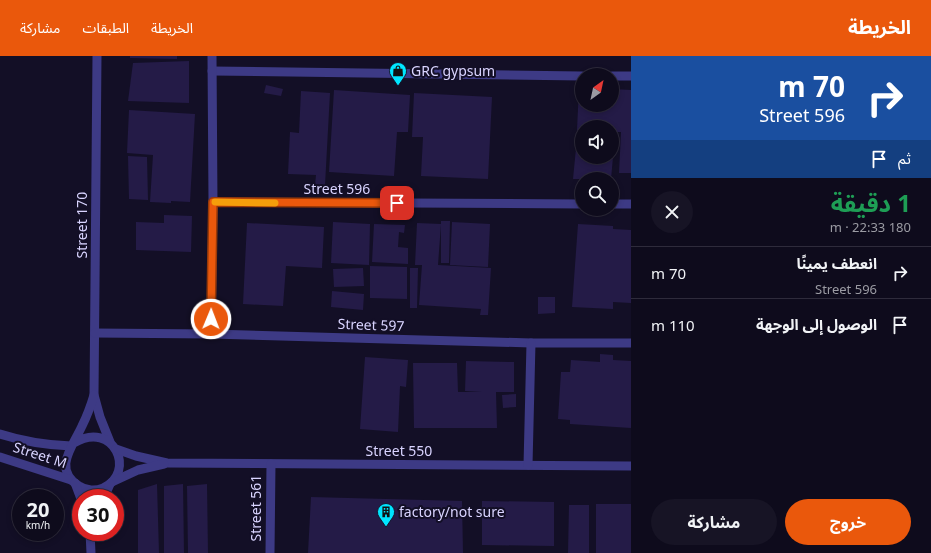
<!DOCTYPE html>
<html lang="ar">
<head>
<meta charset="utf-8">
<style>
  body { margin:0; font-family:"Noto Sans","Noto Sans Arabic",sans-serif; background:#171425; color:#f1f3f6; direction:rtl; height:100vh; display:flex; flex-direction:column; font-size:15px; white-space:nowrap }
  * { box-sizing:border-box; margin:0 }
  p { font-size:13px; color:#9b9ba3 }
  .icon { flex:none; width:22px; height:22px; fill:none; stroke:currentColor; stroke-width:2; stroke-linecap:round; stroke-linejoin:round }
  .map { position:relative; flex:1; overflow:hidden; direction:ltr }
  .sheet { display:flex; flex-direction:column; background:#0e0b1c; width:300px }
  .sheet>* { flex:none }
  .banner { background:#1a4fa0; color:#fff; overflow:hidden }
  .needle { width:26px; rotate:33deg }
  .controls { position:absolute; left:575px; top:12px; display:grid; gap:8px }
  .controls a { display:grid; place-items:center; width:44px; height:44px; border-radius:50%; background:#0e0b1c; box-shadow:0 2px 6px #0003,0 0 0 1px #2e2b3b; font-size:20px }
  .speed { position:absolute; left:12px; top:433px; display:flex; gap:8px; font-size:20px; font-weight:700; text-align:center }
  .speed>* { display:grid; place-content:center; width:52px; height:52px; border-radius:50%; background:#0e0b1c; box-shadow:0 2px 6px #0003,0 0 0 1px #2e2b3b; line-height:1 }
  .speed small { font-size:10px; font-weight:400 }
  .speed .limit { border:6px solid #d22; background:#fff; color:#111 }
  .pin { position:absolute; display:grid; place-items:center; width:34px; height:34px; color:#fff; margin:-17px; border-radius:8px; box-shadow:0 2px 6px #0006 }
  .me { position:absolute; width:44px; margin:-22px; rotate:1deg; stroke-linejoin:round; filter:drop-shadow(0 0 3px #0008) }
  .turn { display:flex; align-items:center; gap:14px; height:84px; padding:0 20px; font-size:18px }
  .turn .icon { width:52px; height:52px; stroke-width:2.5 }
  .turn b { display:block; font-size:28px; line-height:34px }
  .then { display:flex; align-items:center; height:38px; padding:0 20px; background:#0003; gap:8px; font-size:15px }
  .round { display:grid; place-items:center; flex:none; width:42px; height:42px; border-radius:21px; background:#171425 }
  .overview { display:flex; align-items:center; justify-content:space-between; height:68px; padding:0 20px }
  h1 { font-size:24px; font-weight:700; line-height:30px; color:#1e9e55 }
  .action { display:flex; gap:8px; margin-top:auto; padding:8px 20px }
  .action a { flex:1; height:46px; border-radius:24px; background:#ea580c; color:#fff; font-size:16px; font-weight:700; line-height:46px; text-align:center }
  .action a+a { background:#171425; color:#f1f3f6 }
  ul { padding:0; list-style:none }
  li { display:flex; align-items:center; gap:12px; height:52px; padding:0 20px; border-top:1px solid #2e2b3b }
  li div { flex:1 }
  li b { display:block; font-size:15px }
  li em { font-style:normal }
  header { display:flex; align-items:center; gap:24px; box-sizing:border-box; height:56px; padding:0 20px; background:#ea580c; color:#fff }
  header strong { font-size:19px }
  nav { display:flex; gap:22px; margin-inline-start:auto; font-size:14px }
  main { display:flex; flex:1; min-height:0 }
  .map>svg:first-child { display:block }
  .building { fill:#241b47 }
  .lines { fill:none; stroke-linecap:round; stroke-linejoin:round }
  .street { stroke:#3d3a85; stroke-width:9 }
  .route-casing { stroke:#983908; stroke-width:10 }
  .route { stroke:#ea580c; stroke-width:7 }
  .slow { stroke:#f59e0b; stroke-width:7 }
  .labels { text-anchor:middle; stroke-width:4; stroke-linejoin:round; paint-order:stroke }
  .poi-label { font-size:14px; fill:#d9d4ff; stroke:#130f26; text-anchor:start }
  .street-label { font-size:14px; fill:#d9d4ff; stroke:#130f26 }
</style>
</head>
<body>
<header>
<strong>الخريطة</strong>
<nav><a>الخريطة</a><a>الطبقات</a><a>مشاركة</a></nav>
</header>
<main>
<section class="sheet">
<div class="banner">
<div class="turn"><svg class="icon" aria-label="right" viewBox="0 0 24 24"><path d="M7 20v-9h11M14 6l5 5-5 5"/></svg><div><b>70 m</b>Street 596</div></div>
<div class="then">ثم<svg class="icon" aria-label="arrive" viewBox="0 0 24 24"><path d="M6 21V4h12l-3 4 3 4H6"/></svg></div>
</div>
<div class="overview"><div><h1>1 دقيقة</h1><p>180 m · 22:33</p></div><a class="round"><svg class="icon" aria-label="close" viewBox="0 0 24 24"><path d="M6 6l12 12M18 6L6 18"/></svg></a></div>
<ul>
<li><svg class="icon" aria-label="right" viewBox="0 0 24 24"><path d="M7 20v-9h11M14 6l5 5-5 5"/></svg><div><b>انعطف يمينًا</b><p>Street 596</p></div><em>70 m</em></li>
<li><svg class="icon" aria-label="arrive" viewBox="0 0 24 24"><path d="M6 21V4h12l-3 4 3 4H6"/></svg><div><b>الوصول إلى الوجهة</b></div><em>110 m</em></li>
</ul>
<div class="action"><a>خروج</a><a>مشاركة</a></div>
</section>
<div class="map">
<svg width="631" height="497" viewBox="0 0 631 497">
  <rect width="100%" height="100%" fill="#130f26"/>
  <g class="building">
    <path d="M 130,0 L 177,0 L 177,3 L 130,2 Z"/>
    <path d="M 189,5 L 189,47 L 128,45 L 133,7 Z"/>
    <path d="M 266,29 L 283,33 L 281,40 L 264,37 Z"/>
    <path d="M 579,31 L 582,31 L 582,49 L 612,49 L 612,33 L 631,34 L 631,117 L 619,117 L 621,76 L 612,76 L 612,71 L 582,71 L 582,74 L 577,74 Z"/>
    <path d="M 334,34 L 410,39 L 408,76 L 397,76 L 394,120 L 329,116 Z"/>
    <path d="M 301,35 L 330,37 L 325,129 L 315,129 L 316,119 L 288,118 L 290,76 L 299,77 Z"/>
    <path d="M 414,37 L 492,41 L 488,123 L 421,120 L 423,81 L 412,81 Z"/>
    <path d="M 129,54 L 195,58 L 190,146 L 171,145 L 171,147 L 150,146 L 153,99 L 127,97 Z"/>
    <path d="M 577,82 L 582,82 L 582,101 L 613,101 L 611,123 L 573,123 Z"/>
    <path d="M 128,100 L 147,101 L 148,144 L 129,143 Z"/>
    <path d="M 164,159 L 192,160 L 191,196 L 136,194 L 136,166 L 164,167 Z"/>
    <path d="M 441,165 L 450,165 L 449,207 L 441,207 Z"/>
    <path d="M 333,166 L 370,168 L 369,209 L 331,207 Z"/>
    <path d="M 452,166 L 490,168 L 488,211 L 450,209 Z"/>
    <path d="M 247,167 L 324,171 L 322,212 L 286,210 L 283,250 L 243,248 Z"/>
    <path d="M 417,167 L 441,168 L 438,209 L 491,212 L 488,259 L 480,259 L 481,253 L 419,249 L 422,209 L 415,209 Z"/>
    <path d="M 374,168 L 405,169 L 404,177 L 399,176 L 398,191 L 408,192 L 408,208 L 372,206 Z"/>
    <path d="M 578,168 L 613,170 L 613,173 L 631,174 L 631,247 L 613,246 L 613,253 L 572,251 Z"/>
    <path d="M 370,210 L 407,211 L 407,243 L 370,242 Z"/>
    <path d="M 363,212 L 364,230 L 334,231 L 333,213 Z"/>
    <path d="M 410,212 L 418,212 L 417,252 L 410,252 Z"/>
    <path d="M 332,235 L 364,238 L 363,254 L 331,251 Z"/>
    <path d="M 538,241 L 555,241 L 555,257 L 538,258 Z"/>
    <path d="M 600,298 L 613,299 L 613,304 L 631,305 L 631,372 L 570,368 L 570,364 L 558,363 L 561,316 L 570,316 L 571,304 L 600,306 Z"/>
    <path d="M 365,301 L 408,304 L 406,331 L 400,330 L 398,376 L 360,373 Z"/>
    <path d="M 466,305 L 514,306 L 514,336 L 496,336 L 497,372 L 414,372 L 413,307 L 457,307 L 458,336 L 482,336 L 465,335 Z"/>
    <path d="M 516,338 L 516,351 L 503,352 L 502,339 Z"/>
    <path d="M 157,428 L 159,497 L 138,497 L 138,434 Z"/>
    <path d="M 183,428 L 184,497 L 164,497 L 164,430 Z"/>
    <path d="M 207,428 L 208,497 L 188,497 L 187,430 Z"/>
    <path d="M 311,441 L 462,445 L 463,497 L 308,497 Z"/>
    <path d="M 482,445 L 554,446 L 554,490 L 482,489 Z"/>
    <rect x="596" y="448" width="35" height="49"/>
    <path d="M 569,449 L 589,449 L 589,497 L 568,497 Z"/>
  </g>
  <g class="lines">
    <g class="street">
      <path d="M 97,0 L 94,339 L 100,361 L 110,386"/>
      <path d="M 212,15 L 582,20"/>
      <path d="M 612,20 L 631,20"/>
      <path d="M 213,146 L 582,148"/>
      <path d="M 612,148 L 631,148"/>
      <path d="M 95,277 L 211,278 L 531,287 L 631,287"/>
      <path d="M 211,278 L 213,146 L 212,0"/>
      <path d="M 0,378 C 25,386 45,389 71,390"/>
      <path d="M 74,387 C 114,363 137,417 103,432 C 96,435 86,435 79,430 C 52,413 73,390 82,370 C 87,360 91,349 94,339"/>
      <path d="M 116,393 L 136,400 L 167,407 L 631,410"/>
      <path d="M 0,401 L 71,424"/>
      <path d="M 528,409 L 531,287"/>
      <path d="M 112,426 L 138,414 L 164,408"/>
      <path d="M 75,427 L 81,443"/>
      <path d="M 104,442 L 110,428"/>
      <path d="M 90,476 L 91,497"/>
      <path d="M 270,497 L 271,408"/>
    </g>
  </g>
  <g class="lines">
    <defs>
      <path id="route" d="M 211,263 L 213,146 L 397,147"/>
    </defs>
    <use href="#route" class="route-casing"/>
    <use href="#route" class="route"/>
    <path class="slow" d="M 215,146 L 275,147"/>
  </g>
  <defs>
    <symbol id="shop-pin" viewBox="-11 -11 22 30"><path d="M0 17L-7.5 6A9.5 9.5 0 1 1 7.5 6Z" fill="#00e5ff" stroke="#130f26"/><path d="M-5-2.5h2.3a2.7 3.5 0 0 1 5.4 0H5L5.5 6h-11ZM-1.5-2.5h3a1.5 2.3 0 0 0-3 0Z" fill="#111"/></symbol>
    <symbol id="building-pin" viewBox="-11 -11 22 30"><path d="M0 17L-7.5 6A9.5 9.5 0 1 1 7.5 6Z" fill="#00e5ff" stroke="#130f26"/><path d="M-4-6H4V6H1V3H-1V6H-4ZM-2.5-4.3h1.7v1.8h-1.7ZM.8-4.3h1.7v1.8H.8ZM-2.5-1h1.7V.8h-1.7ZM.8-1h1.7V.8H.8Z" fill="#111"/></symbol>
  </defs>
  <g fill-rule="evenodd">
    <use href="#shop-pin" x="388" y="5" width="20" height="27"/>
    <use href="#building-pin" x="376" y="446" width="20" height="27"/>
  </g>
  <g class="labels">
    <g class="poi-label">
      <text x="411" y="20">GRC gypsum</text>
      <text x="399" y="461">factory/not sure</text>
    </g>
    <g class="street-label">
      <text x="337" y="138">Street 596</text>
      <text transform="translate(82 169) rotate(-90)" y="5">Street 170</text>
      <text transform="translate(371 269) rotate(2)" y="5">Street 597</text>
      <text x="399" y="400">Street 550</text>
      <text transform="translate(40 399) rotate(18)" y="5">Street M</text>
      <text transform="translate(256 452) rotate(-90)" y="5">Street 561</text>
    </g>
  </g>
</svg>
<div class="controls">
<a><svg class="needle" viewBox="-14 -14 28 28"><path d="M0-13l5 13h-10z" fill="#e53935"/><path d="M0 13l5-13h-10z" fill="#9b9ba3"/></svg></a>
<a><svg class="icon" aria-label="sound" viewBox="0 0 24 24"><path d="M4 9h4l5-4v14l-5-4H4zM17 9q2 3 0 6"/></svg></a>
<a><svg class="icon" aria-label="search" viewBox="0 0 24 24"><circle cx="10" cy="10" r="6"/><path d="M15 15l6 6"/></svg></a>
</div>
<div class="speed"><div>20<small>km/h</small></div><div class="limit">30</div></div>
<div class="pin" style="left:397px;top:147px;background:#d93025"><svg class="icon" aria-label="arrive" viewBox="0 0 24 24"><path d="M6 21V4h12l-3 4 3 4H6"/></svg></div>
<svg class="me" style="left:211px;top:263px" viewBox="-20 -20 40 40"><circle r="17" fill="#ea580c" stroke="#fff" stroke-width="3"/><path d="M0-11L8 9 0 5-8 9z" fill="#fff"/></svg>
</div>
</main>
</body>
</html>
